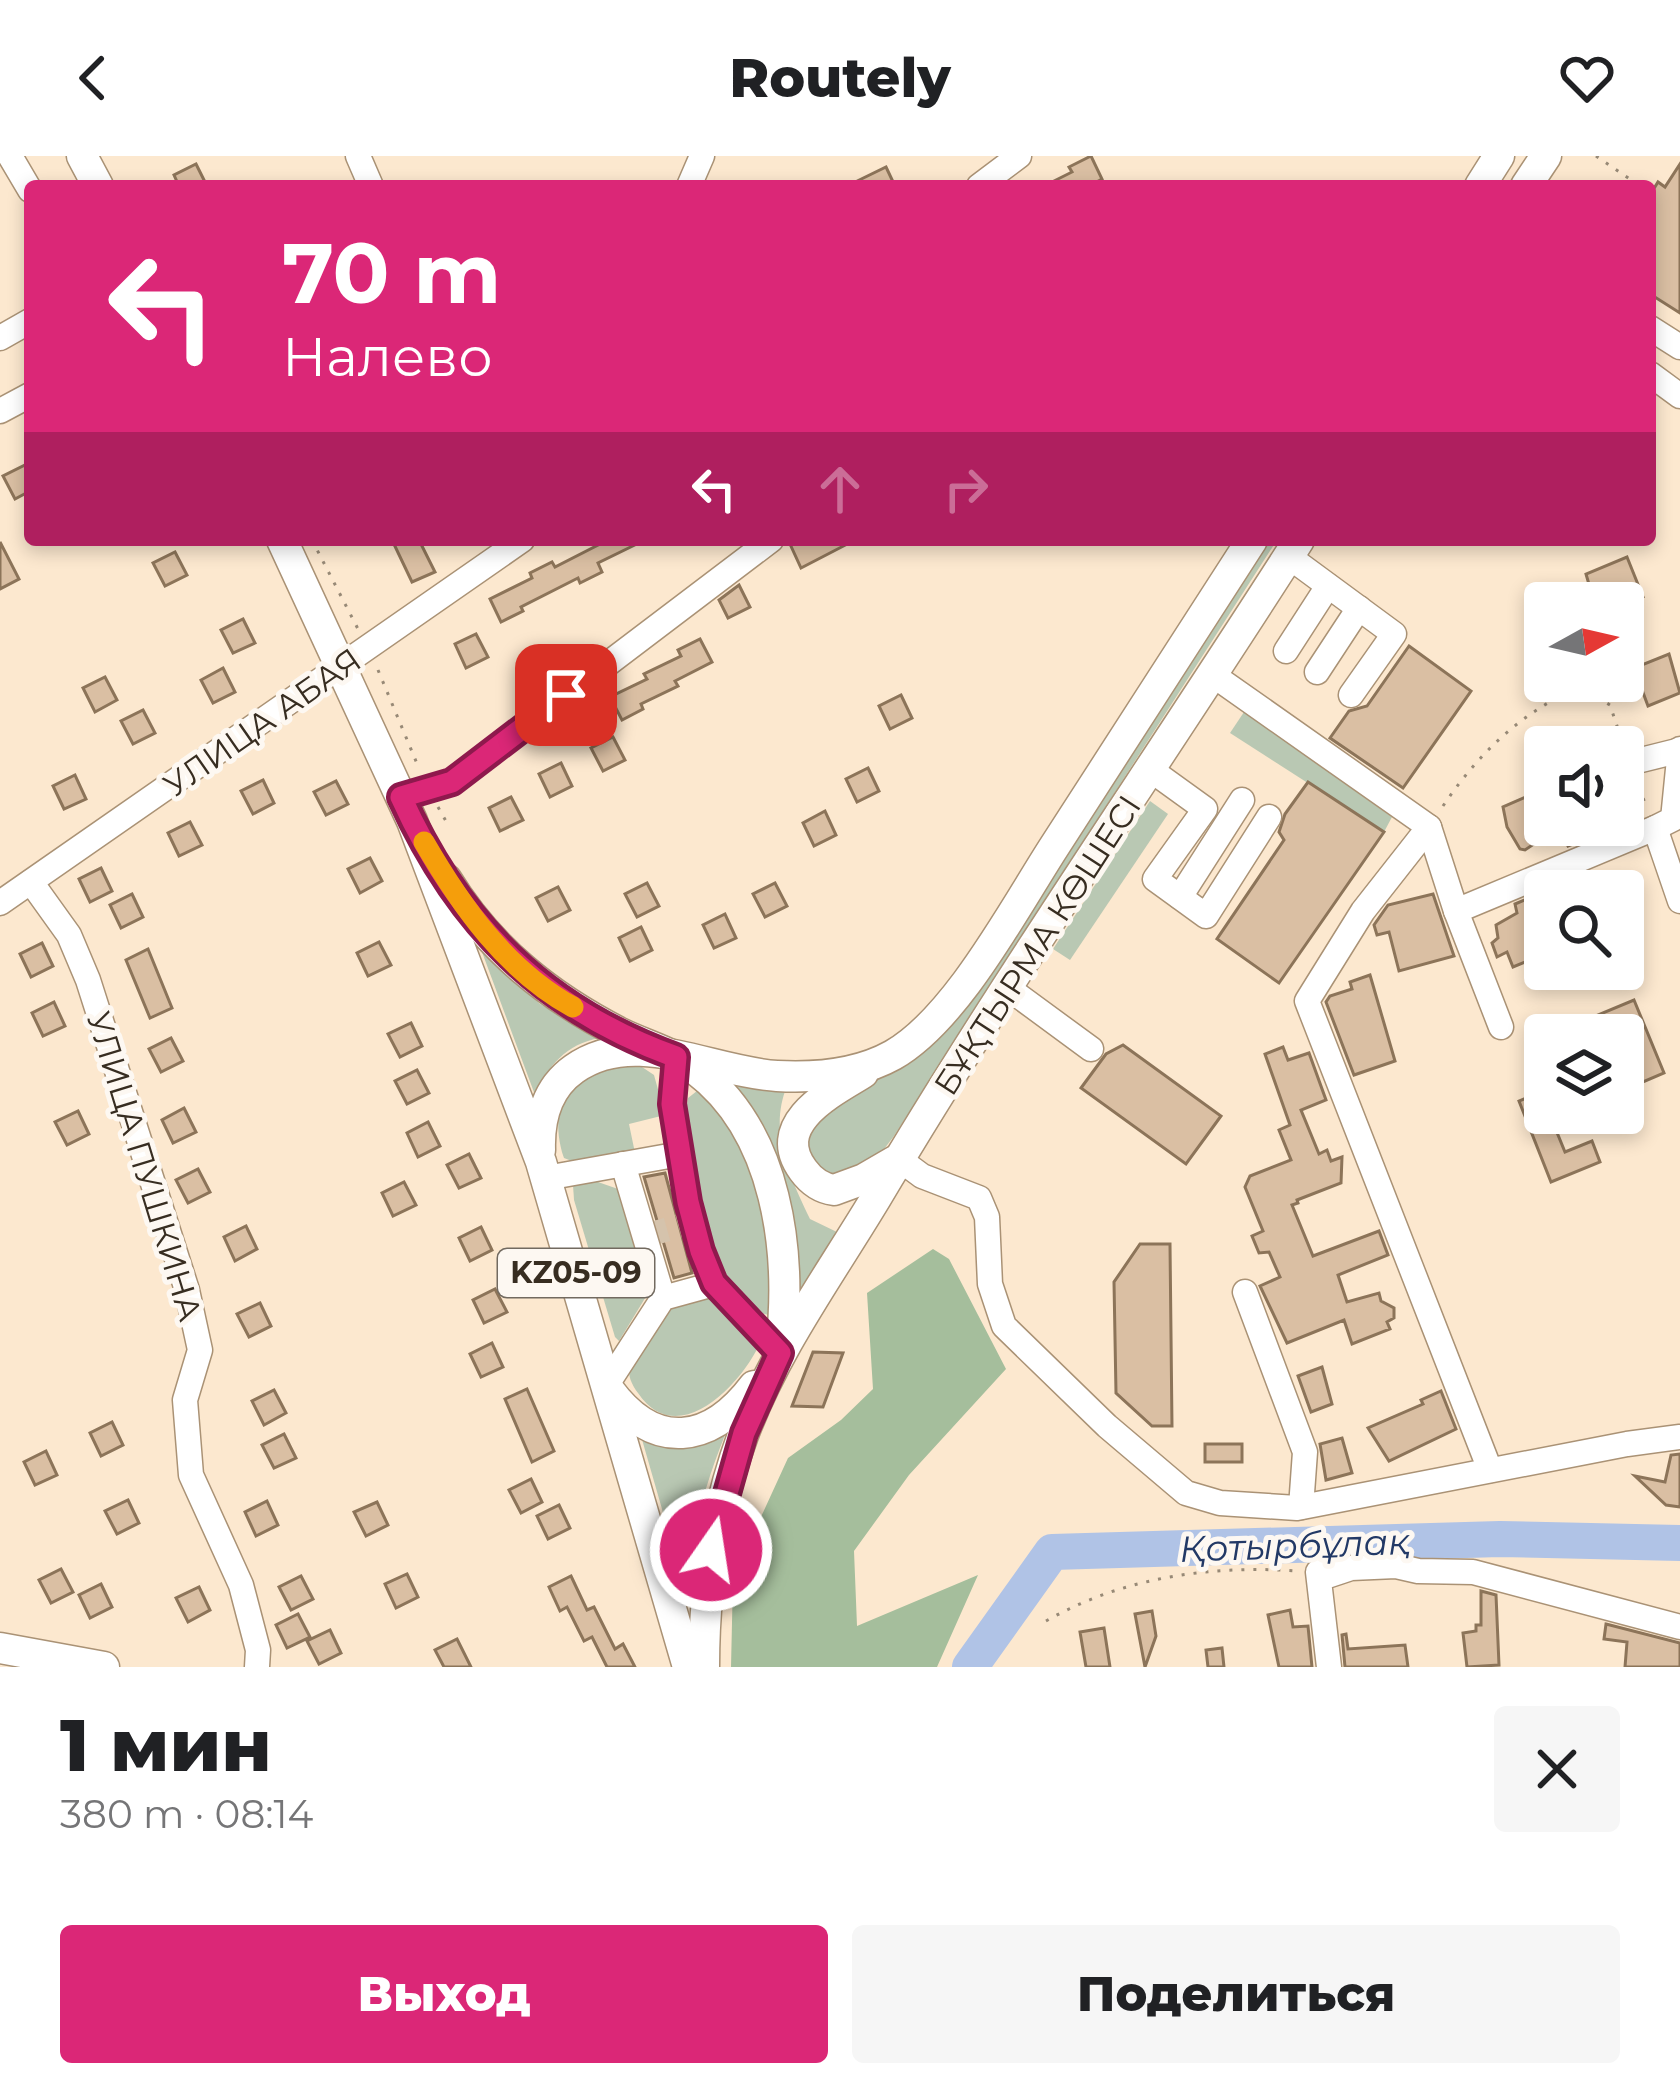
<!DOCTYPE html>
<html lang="ru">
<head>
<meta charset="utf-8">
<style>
  body { margin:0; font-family:Montserrat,sans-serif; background:#f6f6f6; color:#202124; height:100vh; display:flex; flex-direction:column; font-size:45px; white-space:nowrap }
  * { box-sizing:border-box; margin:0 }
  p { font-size:39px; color:#757577 }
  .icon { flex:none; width:66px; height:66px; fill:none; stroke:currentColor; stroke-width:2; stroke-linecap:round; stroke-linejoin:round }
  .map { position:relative; height:1511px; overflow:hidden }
  .side { display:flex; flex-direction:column; background:#fff; flex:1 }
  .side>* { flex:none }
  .guide { position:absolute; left:24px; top:24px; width:1632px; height:366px; border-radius:12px; box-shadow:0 6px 18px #0003; background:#db2777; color:#fff; overflow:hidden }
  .needle { width:78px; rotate:82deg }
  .fabs { position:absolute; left:1524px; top:426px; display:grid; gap:24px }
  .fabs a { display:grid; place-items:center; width:120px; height:120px; border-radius:12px; background:#fff; box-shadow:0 6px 18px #0003; font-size:60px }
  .pin { position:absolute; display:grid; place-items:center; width:102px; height:102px; color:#fff; margin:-51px; border-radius:24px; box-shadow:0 6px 18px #0006 }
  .me { position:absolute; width:132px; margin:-66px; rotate:13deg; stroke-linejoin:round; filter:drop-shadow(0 0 9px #0008) }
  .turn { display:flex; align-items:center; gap:42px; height:252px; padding:0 60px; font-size:54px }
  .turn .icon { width:156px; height:156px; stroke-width:2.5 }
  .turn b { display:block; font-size:84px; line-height:102px }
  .lanes { display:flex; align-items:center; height:114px; padding:0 60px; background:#0003; justify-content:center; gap:60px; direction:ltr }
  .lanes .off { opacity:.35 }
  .round { display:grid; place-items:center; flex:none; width:126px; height:126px; border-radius:12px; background:#f6f6f6 }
  .summary { display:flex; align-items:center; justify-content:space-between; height:204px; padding:0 60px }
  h1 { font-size:72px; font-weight:800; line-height:90px }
  .action { display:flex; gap:24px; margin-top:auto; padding:24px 60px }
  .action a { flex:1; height:138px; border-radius:12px; background:#db2777; color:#fff; font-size:48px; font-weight:800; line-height:138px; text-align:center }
  .action a+a { background:#f6f6f6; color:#202124 }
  header { display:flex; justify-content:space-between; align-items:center; height:156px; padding:0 60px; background:#fff; font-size:54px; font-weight:800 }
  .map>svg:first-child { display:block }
  .green { fill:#b9c8b3 }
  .forest { fill:#a5be9c }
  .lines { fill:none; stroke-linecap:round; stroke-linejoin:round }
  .river { stroke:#b0c3e6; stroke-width:36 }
  .building { fill:#dabfa3; stroke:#8c7459; stroke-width:3 }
  .minor-tunnel { stroke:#d5c3ac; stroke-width:24; stroke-dasharray:24 12; stroke-linecap:butt }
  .minor-casing { stroke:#aa9275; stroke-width:27 }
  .major-casing { stroke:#aa9275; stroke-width:33 }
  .path { stroke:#978976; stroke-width:3; stroke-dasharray:3 9; stroke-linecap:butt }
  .minor { stroke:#fff; stroke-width:24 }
  .major { stroke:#fff; stroke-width:30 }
  .route-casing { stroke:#8e194d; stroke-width:30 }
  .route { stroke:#db2777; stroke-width:21 }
  .slow { stroke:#f59e0b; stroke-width:21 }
  .labels { text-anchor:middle; stroke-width:10; stroke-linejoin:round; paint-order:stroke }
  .shield { fill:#fdf8f2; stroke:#726a60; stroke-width:3 }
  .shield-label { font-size:30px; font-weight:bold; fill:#372d21 }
  .street-label { font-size:33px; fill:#372d21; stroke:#fdf8f2 }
  .water-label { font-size:36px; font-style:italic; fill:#223966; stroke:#fdf8f2 }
</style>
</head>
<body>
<header><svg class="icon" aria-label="back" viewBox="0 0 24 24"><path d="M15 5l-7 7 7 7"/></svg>Routely<svg class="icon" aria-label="heart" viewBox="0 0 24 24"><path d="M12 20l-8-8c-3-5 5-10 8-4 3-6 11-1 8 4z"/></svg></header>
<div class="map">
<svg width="1680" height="1511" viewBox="0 0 1680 1511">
  <rect width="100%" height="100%" fill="#fce8cf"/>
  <g class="green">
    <path d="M 1264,384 L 1277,384 L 894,980 L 842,1048 L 818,1041 L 801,948 L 892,909 Z"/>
    <path d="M 1244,556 L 1392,661 L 1384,676 L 1230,577 Z"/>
    <path d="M 1150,645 L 1168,658 L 1070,804 L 1053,793 Z"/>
    <path d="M 482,796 L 540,848 L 600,882 C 566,888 548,910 535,939 Z"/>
    <path d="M 639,909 L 654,919 L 665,959 L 629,968 L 635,997 L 577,1007 L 564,1002 C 544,939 580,910 639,909 Z"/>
    <path d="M 721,922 L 787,930 C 768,976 790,1021 810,1063 L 839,1077 L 788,1167 L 777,1023 L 752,953 Z"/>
    <path d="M 697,935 C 750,979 788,1093 768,1159 C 707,1143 694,1013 685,960 L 688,942 Z"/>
    <path d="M 579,1026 L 598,1026 L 618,1033 L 650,1134 L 619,1185 L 615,1181 L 574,1044 L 573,1029 Z"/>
    <path d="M 714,1137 L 759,1189 C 740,1230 677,1295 638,1237 C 632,1229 627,1219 630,1210 C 635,1191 653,1170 664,1152 Z"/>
    <path d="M 730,1267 C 703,1331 686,1393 686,1463 L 662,1353 L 641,1280 Z"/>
  </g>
  <path class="forest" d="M 933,1093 L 949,1103 L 1006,1213 L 909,1319 L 854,1395 L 857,1470 L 978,1419 L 937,1511 L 731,1511 L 733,1422 L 788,1302 L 841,1264 L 873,1233 L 867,1137 Z"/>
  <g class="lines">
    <path class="river" d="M 970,1511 L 1052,1396 L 1500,1383 L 1680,1387"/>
  </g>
  <g class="building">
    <path d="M 1091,0 L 1102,23 L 1089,30 L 1044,30 L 1072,16 L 1069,11 Z"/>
    <path d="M 196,8 L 207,30 L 179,30 L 174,19 Z"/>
    <path d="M 1680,8 L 1680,157 L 1650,138 L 1650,39 L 1658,26 L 1665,31 Z"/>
    <path d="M 886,11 L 895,30 L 847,30 Z"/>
    <path d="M 25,309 L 30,335 L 15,343 L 3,320 Z"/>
    <path d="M 392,384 L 419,384 L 435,416 L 412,426 Z"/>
    <path d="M 608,384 L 645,384 L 598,407 L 602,416 L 580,427 L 578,422 L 521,451 L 523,455 L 501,466 L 490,443 L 532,422 L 530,417 L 552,406 L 555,411 Z"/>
    <path d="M 798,384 L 855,384 L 801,412 L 790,388 Z"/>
    <path d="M 0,386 L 19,423 L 0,433 Z"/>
    <path d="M 175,396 L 187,419 L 165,430 L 153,407 Z"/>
    <path d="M 1627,401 L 1643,441 L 1629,447 L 1594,447 L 1595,436 L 1590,432 L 1586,418 Z"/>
    <path d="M 739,429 L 750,451 L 728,462 L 719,444 Z"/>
    <path d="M 243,463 L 255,487 L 233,497 L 221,474 Z"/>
    <path d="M 476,478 L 488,501 L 466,512 L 455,488 Z"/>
    <path d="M 700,483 L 712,506 L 675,525 L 678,530 L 641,548 L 643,553 L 622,564 L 610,541 L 647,523 L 644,518 L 681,500 L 678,494 Z"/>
    <path d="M 1409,490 L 1471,535 L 1403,632 L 1330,582 L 1349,555 L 1367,550 Z"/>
    <path d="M 1669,498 L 1680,537 L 1648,550 L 1634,512 Z"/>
    <path d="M 223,512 L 235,536 L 213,547 L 201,524 Z"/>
    <path d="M 105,521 L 117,544 L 95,556 L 83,532 Z"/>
    <path d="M 901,539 L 912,562 L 890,573 L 879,550 Z"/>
    <path d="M 143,554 L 155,577 L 133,588 L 121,565 Z"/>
    <path d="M 613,581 L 625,604 L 603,615 L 591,592 Z"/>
    <path d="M 561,607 L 572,630 L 550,641 L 539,618 Z"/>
    <path d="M 868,612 L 879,635 L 857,646 L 846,623 Z"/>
    <path d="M 75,619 L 86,643 L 64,653 L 53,630 Z"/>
    <path d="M 263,624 L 274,647 L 253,658 L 241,635 Z"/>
    <path d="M 336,625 L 348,648 L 326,659 L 314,636 Z"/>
    <path d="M 1308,626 L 1384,676 L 1279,827 L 1217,783 L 1284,684 L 1279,676 L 1285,658 Z"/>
    <path d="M 1535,637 L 1549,678 L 1525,694 L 1520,693 L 1507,671 L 1503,651 Z"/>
    <path d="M 511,641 L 523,664 L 500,675 L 489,652 Z"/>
    <path d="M 825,655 L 836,679 L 814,690 L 803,667 Z"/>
    <path d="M 190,666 L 202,689 L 179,700 L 168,677 Z"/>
    <path d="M 1558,669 L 1619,669 L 1568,690 Z"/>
    <path d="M 370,702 L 382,725 L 360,737 L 348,713 Z"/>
    <path d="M 101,712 L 112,735 L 90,746 L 79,723 Z"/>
    <path d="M 647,727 L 659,750 L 637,761 L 625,738 Z"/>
    <path d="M 775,727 L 787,750 L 765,761 L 753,738 Z"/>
    <path d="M 558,731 L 570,754 L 548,765 L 536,742 Z"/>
    <path d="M 132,738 L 143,761 L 121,772 L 110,749 Z"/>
    <path d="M 1433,738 L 1454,800 L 1399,815 L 1389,776 L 1377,779 L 1374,769 L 1388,749 Z"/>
    <path d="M 1529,742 L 1545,781 L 1545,798 L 1513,811 L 1507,796 L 1497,801 L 1492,787 L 1498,782 L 1496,769 L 1517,757 L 1515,748 Z"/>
    <path d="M 725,758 L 736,782 L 714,792 L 703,769 Z"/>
    <path d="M 641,771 L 652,794 L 630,805 L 619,782 Z"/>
    <path d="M 379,786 L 391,809 L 368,820 L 357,797 Z"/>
    <path d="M 42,787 L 53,810 L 31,821 L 20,798 Z"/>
    <path d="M 148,793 L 172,852 L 150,862 L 126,804 Z"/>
    <path d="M 1370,819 L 1395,905 L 1354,919 L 1326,846 L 1330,840 L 1352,833 L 1350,826 Z"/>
    <path d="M 1634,844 L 1664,917 L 1636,929 L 1623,926 L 1623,879 L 1592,879 L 1586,864 Z"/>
    <path d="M 54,846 L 65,870 L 43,880 L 32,857 Z"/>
    <path d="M 411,867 L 422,890 L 400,901 L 388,878 Z"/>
    <path d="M 171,882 L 183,905 L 161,916 L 149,893 Z"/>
    <path d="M 1123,889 L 1221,960 L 1186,1008 L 1081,932 L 1106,898 Z"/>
    <path d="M 1283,891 L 1288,904 L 1309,897 L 1326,944 L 1301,954 L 1319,998 L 1327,994 L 1331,1005 L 1342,1001 L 1341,1027 L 1297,1044 L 1298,1047 L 1292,1049 L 1313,1100 L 1379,1075 L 1388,1099 L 1338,1119 L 1347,1146 L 1379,1137 L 1381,1145 L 1394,1152 L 1394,1162 L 1387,1166 L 1390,1173 L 1352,1188 L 1344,1164 L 1287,1187 L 1260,1130 L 1280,1121 L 1269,1096 L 1259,1097 L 1252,1080 L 1263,1075 L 1245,1031 L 1250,1020 L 1291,1004 L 1279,974 L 1290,969 L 1265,898 Z"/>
    <path d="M 417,914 L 429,937 L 407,948 L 395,925 Z"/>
    <path d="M 1541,936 L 1545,957 L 1549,957 L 1565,996 L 1592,985 L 1600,1006 L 1551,1026 L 1519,945 Z"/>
    <path d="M 184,952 L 196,976 L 173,987 L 162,964 Z"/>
    <path d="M 78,955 L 89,978 L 67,989 L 55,966 Z"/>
    <path d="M 428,966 L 440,990 L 418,1001 L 407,977 Z"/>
    <path d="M 469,998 L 481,1022 L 459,1032 L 447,1009 Z"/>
    <path d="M 198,1013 L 210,1036 L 188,1047 L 176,1024 Z"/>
    <path d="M 665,1017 L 692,1117 L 674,1122 L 644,1021 Z"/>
    <path d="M 404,1026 L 416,1049 L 393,1060 L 382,1037 Z"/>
    <path d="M 246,1070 L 257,1093 L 235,1105 L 224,1081 Z"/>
    <path d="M 481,1071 L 492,1094 L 470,1105 L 459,1082 Z"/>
    <path d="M 1140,1088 L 1170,1088 L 1172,1270 L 1152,1270 L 1116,1237 L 1114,1126 Z"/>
    <path d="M 495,1133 L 507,1156 L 484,1167 L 473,1144 Z"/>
    <path d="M 260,1147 L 271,1170 L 249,1181 L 237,1158 Z"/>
    <path d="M 492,1187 L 503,1211 L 481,1221 L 470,1198 Z"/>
    <path d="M 813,1196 L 843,1197 L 823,1251 L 792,1250 Z"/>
    <path d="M 1322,1211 L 1332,1248 L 1311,1256 L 1298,1220 Z"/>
    <path d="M 527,1233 L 554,1295 L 532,1306 L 505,1243 Z"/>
    <path d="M 274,1234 L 286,1257 L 264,1269 L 252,1245 Z"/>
    <path d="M 1441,1235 L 1456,1273 L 1389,1305 L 1368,1272 L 1423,1248 L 1421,1244 Z"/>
    <path d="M 112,1266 L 123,1289 L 101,1300 L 90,1277 Z"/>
    <path d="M 284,1278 L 296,1302 L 274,1312 L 262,1289 Z"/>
    <path d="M 1342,1282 L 1352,1317 L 1326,1324 L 1320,1288 Z"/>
    <rect x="1205" y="1288" width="37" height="18"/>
    <path d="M 46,1295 L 57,1319 L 35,1329 L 24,1306 Z"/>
    <path d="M 1680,1298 L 1680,1351 L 1666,1349 L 1635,1320 L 1665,1326 L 1671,1299 Z"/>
    <path d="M 531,1323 L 542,1346 L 521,1357 L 509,1334 Z"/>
    <path d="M 128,1344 L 139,1367 L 117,1378 L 105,1355 Z"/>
    <path d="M 267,1345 L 278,1369 L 256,1380 L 245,1356 Z"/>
    <path d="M 377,1346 L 388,1369 L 366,1380 L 354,1356 Z"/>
    <path d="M 559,1349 L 570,1372 L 548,1383 L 537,1360 Z"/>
    <path d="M 61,1413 L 73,1436 L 51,1447 L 39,1424 Z"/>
    <path d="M 407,1418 L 418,1441 L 396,1452 L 385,1428 Z"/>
    <path d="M 301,1420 L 313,1443 L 291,1454 L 279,1431 Z"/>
    <path d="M 571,1420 L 587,1454 L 594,1451 L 615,1493 L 623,1488 L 635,1511 L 607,1511 L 592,1481 L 584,1485 L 567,1451 L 560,1455 L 549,1431 Z"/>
    <path d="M 101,1428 L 112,1451 L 90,1462 L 79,1439 Z"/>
    <path d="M 199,1431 L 210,1454 L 188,1466 L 176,1442 Z"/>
    <path d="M 1481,1435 L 1496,1439 L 1499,1509 L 1467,1511 L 1463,1477 L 1476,1475 L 1476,1469 L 1481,1469 Z"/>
    <path d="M 1290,1454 L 1293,1471 L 1308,1470 L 1312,1511 L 1279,1511 L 1268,1459 Z"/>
    <path d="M 1152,1455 L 1156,1480 L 1145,1511 L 1135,1458 Z"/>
    <path d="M 298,1458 L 310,1481 L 287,1492 L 276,1469 Z"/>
    <path d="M 1606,1468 L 1680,1487 L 1680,1511 L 1625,1511 L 1627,1486 L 1604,1483 Z"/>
    <path d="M 1104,1472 L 1110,1511 L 1086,1511 L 1080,1476 Z"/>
    <path d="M 330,1474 L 341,1497 L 319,1508 L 307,1485 Z"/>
    <path d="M 1346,1478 L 1348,1493 L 1405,1489 L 1408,1511 L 1345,1511 L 1342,1479 Z"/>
    <path d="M 457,1483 L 471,1511 L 444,1511 L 435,1494 Z"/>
    <path d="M 1222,1492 L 1224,1511 L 1208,1511 L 1206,1494 Z"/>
  </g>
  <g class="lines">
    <path class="minor-tunnel" d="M 644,1080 L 694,1066"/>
    <defs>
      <g id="minor">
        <path d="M 10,0 L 30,34"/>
        <path d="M 358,0 L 371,30"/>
        <path d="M 689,30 L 702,0"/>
        <path d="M 979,30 L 1019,0"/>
        <path d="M 1650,172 L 1680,191"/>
        <path d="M 0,182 L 30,165"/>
        <path d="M 1650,218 L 1680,240"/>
        <path d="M 0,255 L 30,239"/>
        <path d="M 1288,400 L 1394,478 L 1351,539"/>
        <path d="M 1286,495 L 1328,430"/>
        <path d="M 1317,516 L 1359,452"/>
        <path d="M 1213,519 L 1429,671 L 1456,755 L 1655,672 L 1680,745"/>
        <path d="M 1629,607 L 1677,595"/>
        <path d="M 1151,614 L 1205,653 L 1155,723 L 1206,760 L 1269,661"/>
        <path d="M 401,641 L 452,626 L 771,384"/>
        <path d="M 1429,671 L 1363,755 L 1307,845 L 1490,1314"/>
        <path d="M 1655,672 L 1673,663 L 1680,593"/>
        <path d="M 31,726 L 69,779 L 88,824 L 187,1134 L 200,1194 L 185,1244 L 191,1319 L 241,1429 L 258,1494 L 257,1511"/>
        <path d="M 1180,741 L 1242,644"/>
        <path d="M 0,747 L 522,384"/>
        <path d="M 1456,755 L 1501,871"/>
        <path d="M 1008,832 L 1091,893"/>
        <path d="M 676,901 L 672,948 L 688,1046 L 701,1095 L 714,1128 L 780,1197"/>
        <path d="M 899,1003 L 922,1020 L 979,1042 L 987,1061 L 990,1128 L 1004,1170 L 1107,1270 L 1186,1337 L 1220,1347 L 1297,1352 L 1627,1288 L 1680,1281"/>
        <path d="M 623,1008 L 663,1142"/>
        <path d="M 546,1022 L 680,998"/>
        <path d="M 1245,1136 L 1305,1296 L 1301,1351"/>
        <path d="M 606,1230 L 663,1142 L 714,1128"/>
        <path d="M 1329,1511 L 1318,1416 L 1327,1420 L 1351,1412 L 1396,1410 L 1418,1415 L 1473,1416 L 1680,1471"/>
      </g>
      <g id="major">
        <path d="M 82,0 L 98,30"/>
        <path d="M 1480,30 L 1499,0"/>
        <path d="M 1526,30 L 1546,0"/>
        <path d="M 282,384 L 412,665 L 541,1006 L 688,1511"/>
        <path d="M 446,723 C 489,793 549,841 622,878 C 647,890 674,897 696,914 C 778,976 792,1096 781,1191"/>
        <path d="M 863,917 C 830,937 769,968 803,1014 C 811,1025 820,1032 834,1034 L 864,1023 L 895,1005"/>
        <path d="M 540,994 C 539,963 547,932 574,913 C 635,870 710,916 777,920 C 815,922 859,918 893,899 C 956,863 1014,753 1054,691 C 1120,589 1186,486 1252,384"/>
        <path d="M 609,1234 C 655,1296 710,1288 754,1230"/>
        <path d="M 0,1492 L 104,1511"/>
        <path d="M 704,1511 C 704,1431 715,1355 743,1279 C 775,1194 829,1120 876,1042 C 1009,818 1159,604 1299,384"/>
      </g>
    </defs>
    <use href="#minor" class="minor-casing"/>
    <use href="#major" class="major-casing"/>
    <g class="path">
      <path d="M 1596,0 L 1640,30"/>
      <path d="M 1650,37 L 1651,38"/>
      <path d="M 312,384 L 358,473"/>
      <path d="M 378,514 L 418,610"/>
      <path d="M 1639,631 L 1646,650"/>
      <path d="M 1443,650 C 1478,598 1522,555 1580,531 L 1610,549 L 1623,588"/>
      <path d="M 438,651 L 447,667"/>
      <path d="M 1046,1465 C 1123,1421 1211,1409 1298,1415"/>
    </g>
    <use href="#minor" class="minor"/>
    <use href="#major" class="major"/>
  </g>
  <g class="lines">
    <defs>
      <path id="route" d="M 566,539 L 452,626 L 401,641 C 459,769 543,853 676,901 L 672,948 L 688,1046 L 701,1095 L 714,1127 L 780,1197 L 744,1277 L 711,1394"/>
    </defs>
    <use href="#route" class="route-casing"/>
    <use href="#route" class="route"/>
    <path class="slow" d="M 424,686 C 461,750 506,814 573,851"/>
  </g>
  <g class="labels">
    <rect class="shield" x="498" y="1093" width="156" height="48" rx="9"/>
    <g class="shield-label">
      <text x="576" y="1127">KZ05-09</text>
    </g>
    <g class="street-label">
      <text transform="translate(262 566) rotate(-35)" y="12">УЛИЦА АБАЯ</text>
      <text transform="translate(1037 789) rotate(-57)" y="12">БҰҚТЫРМА КӨШЕСІ</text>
      <text transform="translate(145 1010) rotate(73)" y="12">УЛИЦА ПУШКИНА</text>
    </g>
    <g class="water-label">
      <text transform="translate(1295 1389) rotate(-2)" y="13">Қотырбұлақ</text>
    </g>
  </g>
</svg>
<div class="fabs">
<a><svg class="needle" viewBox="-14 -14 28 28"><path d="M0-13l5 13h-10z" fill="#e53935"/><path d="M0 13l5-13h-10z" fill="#757577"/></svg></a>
<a><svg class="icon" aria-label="sound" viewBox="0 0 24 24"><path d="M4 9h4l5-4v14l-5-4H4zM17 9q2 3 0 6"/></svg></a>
<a><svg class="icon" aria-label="search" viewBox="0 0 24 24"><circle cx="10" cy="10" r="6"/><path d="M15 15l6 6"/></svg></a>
<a><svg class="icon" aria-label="layers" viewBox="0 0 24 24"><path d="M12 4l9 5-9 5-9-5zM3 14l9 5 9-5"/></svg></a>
</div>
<div class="pin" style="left:566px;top:539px;background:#d93025"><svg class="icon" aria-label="arrive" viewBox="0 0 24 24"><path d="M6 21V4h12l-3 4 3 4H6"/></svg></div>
<svg class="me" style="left:711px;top:1394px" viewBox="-20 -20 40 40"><circle r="17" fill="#db2777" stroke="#fff" stroke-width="3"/><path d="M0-11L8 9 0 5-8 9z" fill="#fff"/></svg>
<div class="guide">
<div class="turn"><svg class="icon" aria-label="left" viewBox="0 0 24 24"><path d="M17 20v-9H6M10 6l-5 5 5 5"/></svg><div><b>70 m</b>Налево</div></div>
<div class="lanes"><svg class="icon" aria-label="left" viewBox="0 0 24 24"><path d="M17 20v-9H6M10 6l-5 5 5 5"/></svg><svg class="icon off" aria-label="ahead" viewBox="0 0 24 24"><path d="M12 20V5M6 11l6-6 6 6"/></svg><svg class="icon off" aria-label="right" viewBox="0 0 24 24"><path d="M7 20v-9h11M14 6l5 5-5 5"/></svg></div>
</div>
</div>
<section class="side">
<div class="summary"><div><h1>1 мин</h1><p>380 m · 08:14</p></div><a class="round"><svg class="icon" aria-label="close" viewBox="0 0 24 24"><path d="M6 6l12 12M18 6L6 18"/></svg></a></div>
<div class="action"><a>Выход</a><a>Поделиться</a></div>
</section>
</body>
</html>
